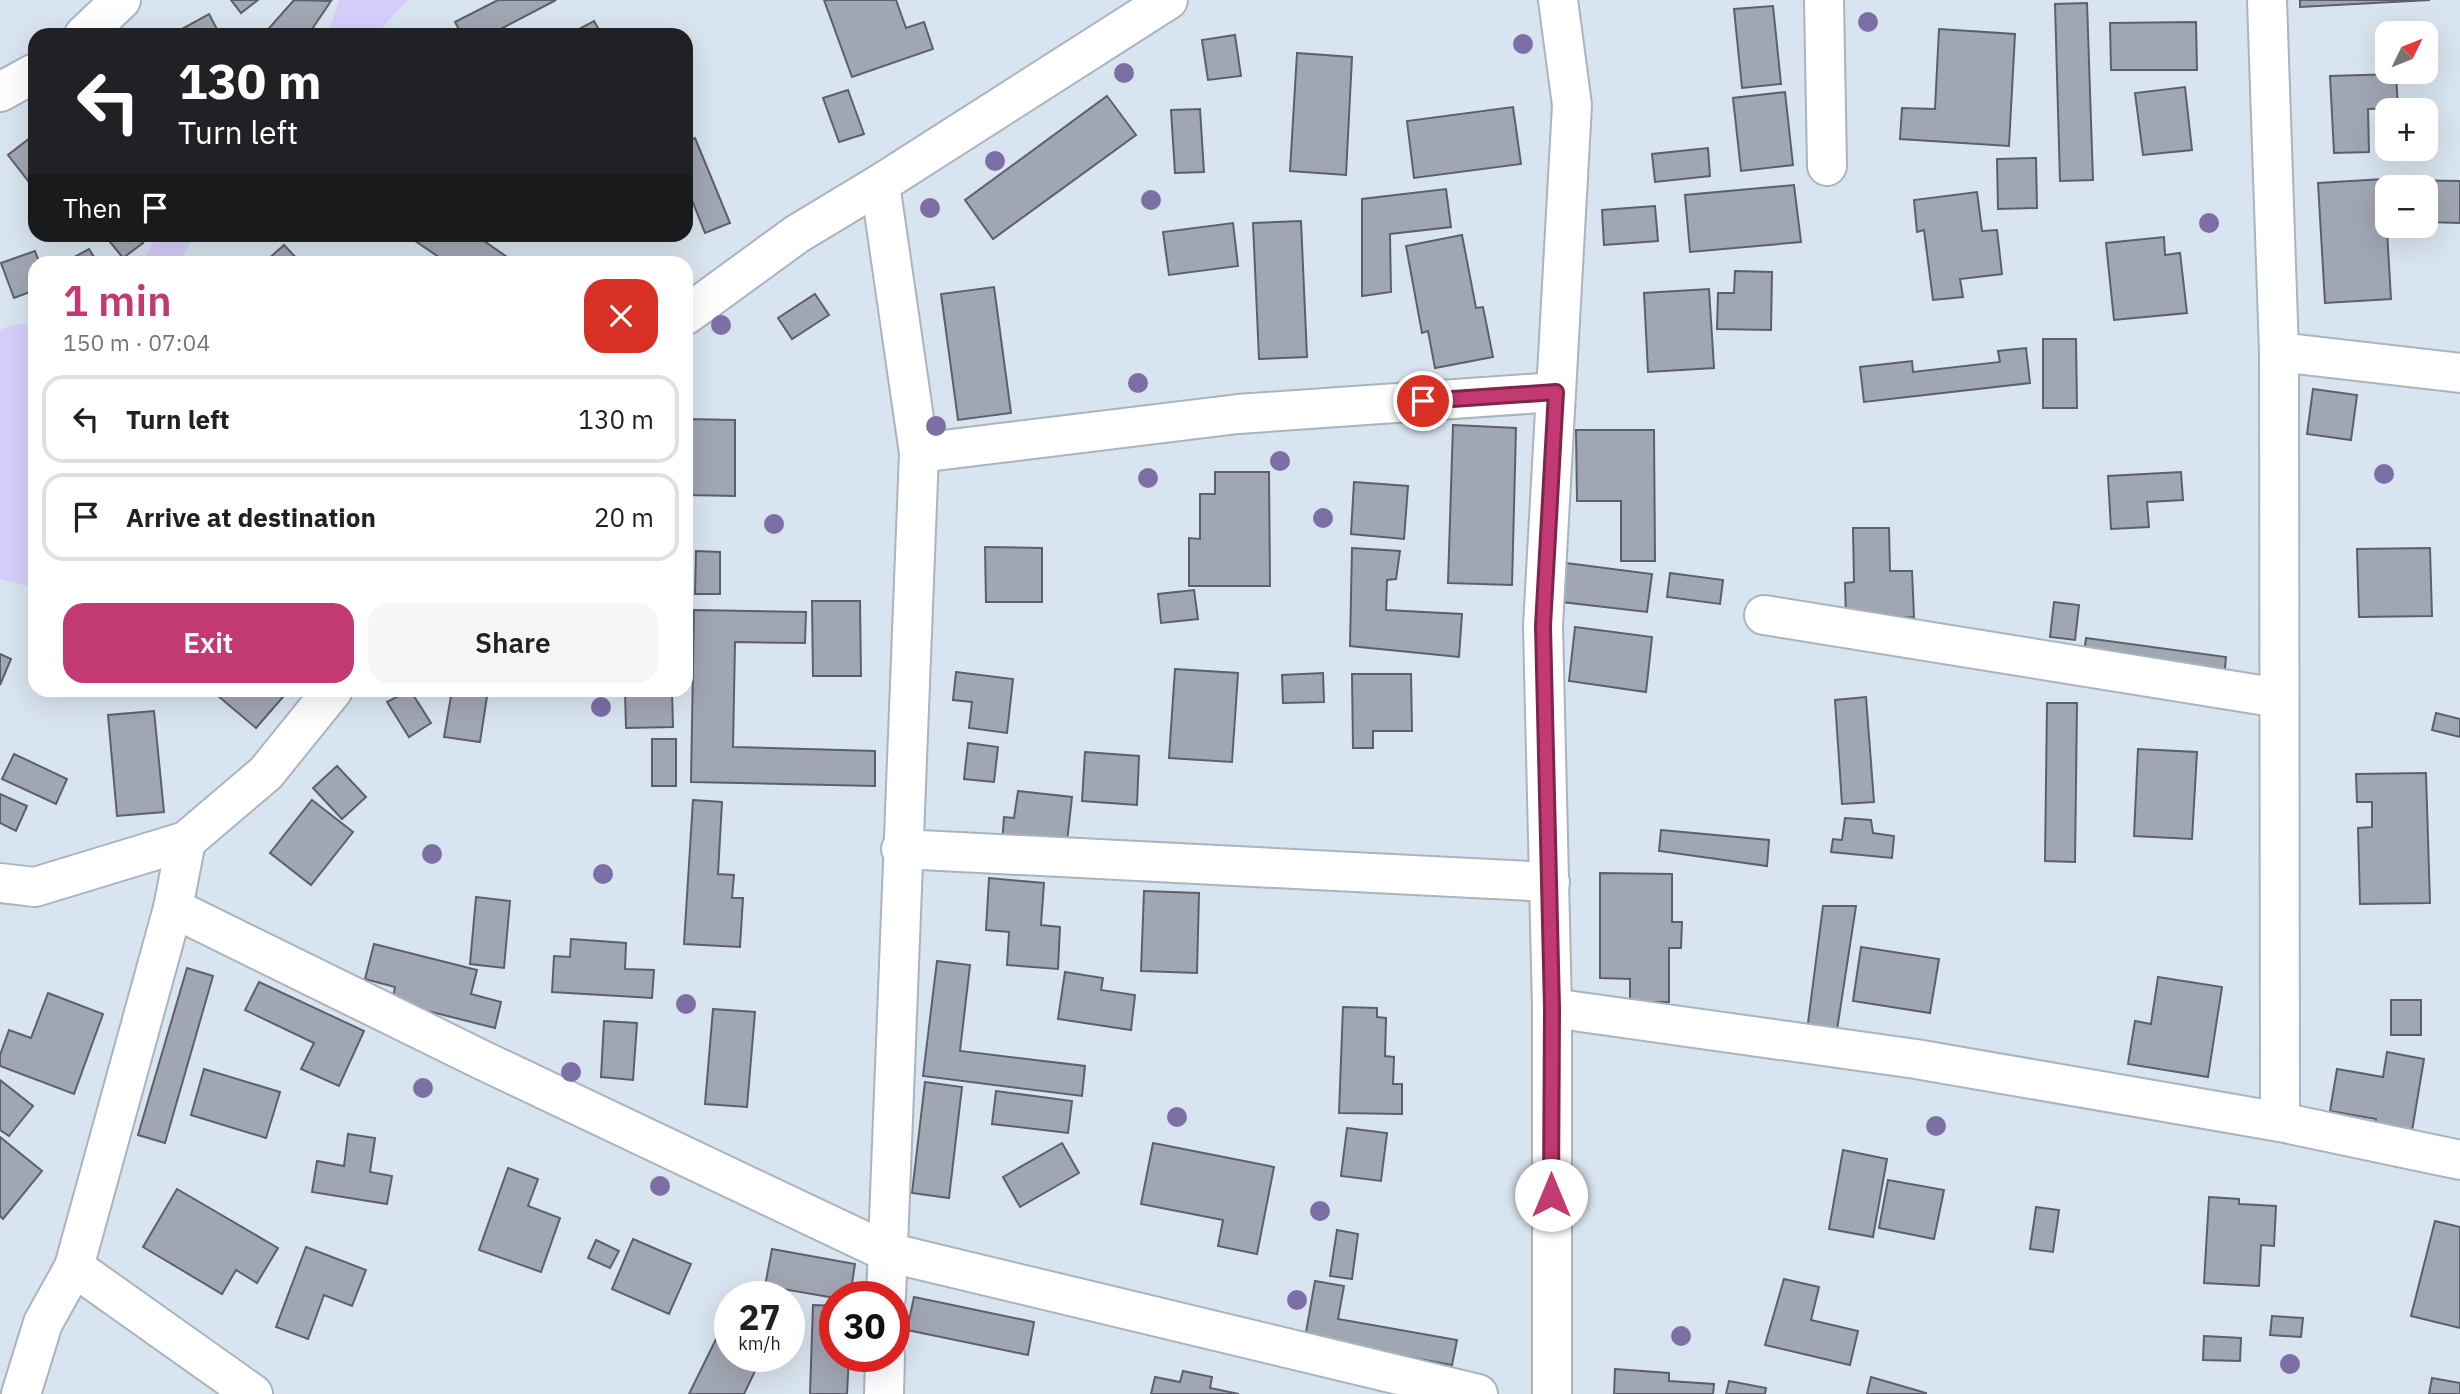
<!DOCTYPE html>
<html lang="en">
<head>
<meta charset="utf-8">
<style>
  body { margin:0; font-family:"IBM Plex Sans",sans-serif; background:#f6f6f6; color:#202124; height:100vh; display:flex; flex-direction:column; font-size:26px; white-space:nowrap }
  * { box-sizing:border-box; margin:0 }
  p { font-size:23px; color:#757577 }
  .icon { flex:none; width:38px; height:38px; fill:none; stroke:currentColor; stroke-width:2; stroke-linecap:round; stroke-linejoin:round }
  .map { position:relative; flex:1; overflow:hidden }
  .details { position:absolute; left:28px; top:256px; width:665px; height:441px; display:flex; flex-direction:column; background:#fff; border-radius:21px; box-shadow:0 7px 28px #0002 }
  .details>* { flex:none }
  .top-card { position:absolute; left:28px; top:28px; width:665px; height:214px; border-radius:21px; box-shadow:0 7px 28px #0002; background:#202124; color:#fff; overflow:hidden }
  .needle { width:46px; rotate:47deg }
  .controls { position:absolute; left:2375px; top:21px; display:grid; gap:14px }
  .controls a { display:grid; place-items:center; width:63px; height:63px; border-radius:14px; background:#fff; box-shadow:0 7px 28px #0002; font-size:35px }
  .speed { position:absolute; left:714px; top:1281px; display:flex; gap:14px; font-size:35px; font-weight:700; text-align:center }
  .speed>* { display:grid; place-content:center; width:91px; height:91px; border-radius:50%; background:#fff; box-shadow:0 7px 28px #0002; line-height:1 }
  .speed small { font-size:18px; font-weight:400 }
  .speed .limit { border:10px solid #d22; background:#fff; color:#111 }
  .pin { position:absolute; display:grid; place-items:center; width:60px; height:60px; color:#fff; margin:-30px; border:4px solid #fff; border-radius:50%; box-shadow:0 2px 7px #0007 }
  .me { position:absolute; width:77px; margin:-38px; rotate:0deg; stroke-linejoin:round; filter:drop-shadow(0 0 5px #0008) }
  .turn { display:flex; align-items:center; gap:24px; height:147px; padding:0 35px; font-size:32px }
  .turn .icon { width:91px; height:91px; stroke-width:2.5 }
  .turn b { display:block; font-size:49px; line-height:60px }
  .then { display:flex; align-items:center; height:66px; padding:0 35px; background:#0003; gap:14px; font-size:26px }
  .round { display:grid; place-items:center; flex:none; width:74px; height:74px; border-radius:21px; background:#f6f6f6 }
  .overview { display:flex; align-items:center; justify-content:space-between; height:119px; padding:0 35px }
  h1 { font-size:42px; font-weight:600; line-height:52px; color:#c33972 }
  .cta { display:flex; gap:14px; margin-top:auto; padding:14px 35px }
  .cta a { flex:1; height:80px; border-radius:21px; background:#c33972; color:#fff; font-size:28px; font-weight:600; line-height:80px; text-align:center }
  .cta a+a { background:#f6f6f6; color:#202124 }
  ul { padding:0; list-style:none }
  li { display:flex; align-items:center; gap:21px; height:88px; margin:0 14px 10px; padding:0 21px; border:4px solid #e0e0e0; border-radius:21px }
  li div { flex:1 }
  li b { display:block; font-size:26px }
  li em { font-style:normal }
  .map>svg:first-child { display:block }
  .green { fill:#d5cefb }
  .building { fill:#a1a6b3; stroke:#5c606c; stroke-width:2 }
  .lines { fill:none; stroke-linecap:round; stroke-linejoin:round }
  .minor-casing { stroke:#a9b4bf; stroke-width:42 }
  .minor { stroke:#fff; stroke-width:38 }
  .tree { fill:#7c6fa5 }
  .route-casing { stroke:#7f254a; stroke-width:18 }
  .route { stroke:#c33972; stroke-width:12 }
</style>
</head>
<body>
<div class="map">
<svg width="2460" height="1394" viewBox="0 0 2460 1394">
  <rect width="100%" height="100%" fill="#d8e4ef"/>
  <g class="green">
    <path d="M 339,0 L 408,0 L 375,35 L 328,35 Z"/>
    <path d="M 158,234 L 195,234 L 195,235 L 179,262 L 141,262 Z"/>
    <path d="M 15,324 L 35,326 L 35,588 L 0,579 L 0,330 Z"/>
  </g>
  <g class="building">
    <path d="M 231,0 L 258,0 L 241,13 Z"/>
    <path d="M 294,0 L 331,1 L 308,35 L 263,35 Z"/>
    <path d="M 498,0 L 556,0 L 489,35 L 462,35 L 455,22 Z"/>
    <path d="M 824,0 L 896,0 L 906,28 L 924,22 L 933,49 L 852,77 Z"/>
    <path d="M 2300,0 L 2430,0 L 2300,7 Z"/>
    <path d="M 2087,3 L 2093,180 L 2060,181 L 2055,4 Z"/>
    <path d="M 1773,6 L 1781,84 L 1742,88 L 1734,9 Z"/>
    <path d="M 209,14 L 220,35 L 171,35 Z"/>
    <path d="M 594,21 L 602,35 L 568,35 Z"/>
    <path d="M 2196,22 L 2197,70 L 2111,70 L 2110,23 Z"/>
    <path d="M 1939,29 L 2015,34 L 2009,146 L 1900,139 L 1902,108 L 1935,109 Z"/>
    <path d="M 1235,35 L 1241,76 L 1208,80 L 1202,40 Z"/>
    <path d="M 1297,53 L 1352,57 L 1346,175 L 1290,171 Z"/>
    <path d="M 2396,74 L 2398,108 L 2368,109 L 2369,152 L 2334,153 L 2330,76 Z"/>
    <path d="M 2185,87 L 2192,150 L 2143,155 L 2135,93 Z"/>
    <path d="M 848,90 L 864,134 L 839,142 L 823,98 Z"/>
    <path d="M 1785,92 L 1793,165 L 1741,171 L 1733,98 Z"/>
    <path d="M 1107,96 L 1136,135 L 993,239 L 965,200 Z"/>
    <path d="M 1513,107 L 1521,164 L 1414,178 L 1407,121 Z"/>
    <path d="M 1200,109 L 1204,172 L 1175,173 L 1171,110 Z"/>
    <path d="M 35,134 L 35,177 L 29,182 L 8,155 Z"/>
    <path d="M 695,138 L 730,223 L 705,233 L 686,185 L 686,142 Z"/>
    <path d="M 1708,148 L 1710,176 L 1655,182 L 1652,154 Z"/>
    <path d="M 2036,158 L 2037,208 L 1998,209 L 1997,159 Z"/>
    <path d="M 2384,179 L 2391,299 L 2325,303 L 2318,183 Z"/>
    <path d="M 2395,180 L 2460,181 L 2460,223 L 2426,222 L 2426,187 L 2395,187 Z"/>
    <path d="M 1794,185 L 1801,242 L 1690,252 L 1685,195 Z"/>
    <path d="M 1446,189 L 1451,227 L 1390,234 L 1391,292 L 1362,296 L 1362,199 Z"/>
    <path d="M 1977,192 L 1982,231 L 1997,230 L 2002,274 L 1960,279 L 1963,297 L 1933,300 L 1924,230 L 1917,232 L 1914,200 Z"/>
    <path d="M 1655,206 L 1658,241 L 1604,245 L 1602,210 Z"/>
    <path d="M 1301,221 L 1307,357 L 1259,359 L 1253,223 Z"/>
    <path d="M 1233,223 L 1238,266 L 1169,275 L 1163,232 Z"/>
    <path d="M 121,234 L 136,234 L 143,243 L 123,258 L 110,242 Z"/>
    <path d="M 405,234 L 474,234 L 510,259 L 507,262 L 446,262 Z"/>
    <path d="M 1462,235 L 1476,308 L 1483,307 L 1493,357 L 1435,368 L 1428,331 L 1422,333 L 1406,246 Z"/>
    <path d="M 2164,237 L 2165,255 L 2180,253 L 2187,313 L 2114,320 L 2106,243 Z"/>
    <path d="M 284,245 L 300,262 L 265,262 Z"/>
    <path d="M 89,249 L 97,262 L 65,262 Z"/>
    <path d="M 35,251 L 39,262 L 35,262 L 35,290 L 14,298 L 1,263 Z"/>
    <path d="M 1735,271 L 1772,272 L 1771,330 L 1717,329 L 1718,293 L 1734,293 Z"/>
    <path d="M 994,287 L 1011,413 L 958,420 L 941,294 Z"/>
    <path d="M 1709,289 L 1714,368 L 1648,372 L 1644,293 Z"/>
    <path d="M 815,294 L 829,315 L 792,339 L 778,318 Z"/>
    <path d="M 2043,339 L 2076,339 L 2077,408 L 2043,408 Z"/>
    <path d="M 2026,348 L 2030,383 L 1864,402 L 1860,367 L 1912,361 L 1913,372 L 2000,362 L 1998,351 Z"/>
    <path d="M 2313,389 L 2357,395 L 2351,440 L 2307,434 Z"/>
    <path d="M 686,419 L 735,420 L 735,496 L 686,495 Z"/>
    <path d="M 1453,425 L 1516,428 L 1512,585 L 1448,583 Z"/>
    <path d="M 1576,430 L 1654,430 L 1655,561 L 1621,561 L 1621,501 L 1577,501 Z"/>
    <path d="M 1215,472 L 1269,472 L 1270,586 L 1189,586 L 1189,538 L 1200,539 L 1200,494 L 1215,494 Z"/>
    <path d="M 2181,472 L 2183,500 L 2147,502 L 2149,527 L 2111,529 L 2108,476 Z"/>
    <path d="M 1354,482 L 1408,486 L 1404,539 L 1351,534 Z"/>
    <path d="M 1853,528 L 1889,528 L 1890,571 L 1912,571 L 1914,617 L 1846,619 L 1845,583 L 1854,582 Z"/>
    <path d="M 985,547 L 1042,548 L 1042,602 L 986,602 Z"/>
    <path d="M 1352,548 L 1400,551 L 1396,579 L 1387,580 L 1386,610 L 1462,614 L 1459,657 L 1350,646 Z"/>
    <path d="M 2430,548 L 2432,616 L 2359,617 L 2357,549 Z"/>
    <path d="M 696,551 L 720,552 L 720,594 L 695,594 Z"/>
    <path d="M 1566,563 L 1652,574 L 1647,612 L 1562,602 Z"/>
    <path d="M 1670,573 L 1723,580 L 1720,604 L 1667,597 Z"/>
    <path d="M 1194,590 L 1198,619 L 1161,623 L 1158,594 Z"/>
    <path d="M 812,601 L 860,601 L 861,676 L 813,676 Z"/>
    <path d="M 2054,602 L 2079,605 L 2075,640 L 2050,637 Z"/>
    <path d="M 694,610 L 806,612 L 805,643 L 735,642 L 733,747 L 875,751 L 875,786 L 691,782 Z"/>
    <path d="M 1575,627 L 1652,637 L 1646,692 L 1569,681 Z"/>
    <path d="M 2086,638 L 2226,657 L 2224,679 L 2083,661 Z"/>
    <path d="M 0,654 L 11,659 L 0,685 Z"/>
    <path d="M 1175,669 L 1238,673 L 1232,762 L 1169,758 Z"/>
    <path d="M 956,672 L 1013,679 L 1007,733 L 969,728 L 972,702 L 953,700 Z"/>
    <path d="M 1323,673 L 1324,702 L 1283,703 L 1282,675 Z"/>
    <path d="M 1352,674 L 1411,674 L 1412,731 L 1373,731 L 1373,748 L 1353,748 Z"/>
    <path d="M 211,690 L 289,690 L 256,728 Z"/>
    <path d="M 410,690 L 431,723 L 409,737 L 387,702 Z"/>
    <path d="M 452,690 L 488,690 L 480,742 L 444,737 Z"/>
    <path d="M 625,690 L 672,690 L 673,727 L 626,728 Z"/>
    <path d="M 1866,697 L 1874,802 L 1842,804 L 1835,700 Z"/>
    <path d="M 2047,703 L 2077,703 L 2075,862 L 2045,861 Z"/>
    <path d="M 154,711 L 164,812 L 117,816 L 108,715 Z"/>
    <path d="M 2436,713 L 2460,719 L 2460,737 L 2432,730 Z"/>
    <rect x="652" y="739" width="24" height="47"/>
    <path d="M 968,743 L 998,747 L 994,782 L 964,779 Z"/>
    <path d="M 2138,749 L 2197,752 L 2192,839 L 2134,836 Z"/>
    <path d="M 1085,752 L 1139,756 L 1137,805 L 1082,801 Z"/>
    <path d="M 14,754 L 67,779 L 56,804 L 2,779 Z"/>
    <path d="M 337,766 L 366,797 L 342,819 L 313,788 Z"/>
    <path d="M 2426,773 L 2430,903 L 2360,904 L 2358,828 L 2372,827 L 2372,802 L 2357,802 L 2356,774 Z"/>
    <path d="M 1018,791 L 1072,797 L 1066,851 L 1002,844 L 1004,817 L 1014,818 Z"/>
    <path d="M 0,794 L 27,806 L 16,831 L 0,823 Z"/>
    <path d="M 312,800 L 353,832 L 311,885 L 270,853 Z"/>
    <path d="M 693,800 L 722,802 L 718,874 L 734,875 L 732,898 L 743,898 L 740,947 L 684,944 Z"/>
    <path d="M 1845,818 L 1871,820 L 1873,833 L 1894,836 L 1892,858 L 1831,852 L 1833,839 L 1842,840 Z"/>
    <path d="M 1661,830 L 1769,840 L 1767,866 L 1659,851 Z"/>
    <path d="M 1600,873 L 1672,874 L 1672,922 L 1682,922 L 1681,948 L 1669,948 L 1669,1002 L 1630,1002 L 1630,979 L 1600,978 Z"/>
    <path d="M 989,878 L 1044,883 L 1041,925 L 1060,927 L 1058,969 L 1007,965 L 1009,932 L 986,930 Z"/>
    <path d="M 1144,891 L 1199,893 L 1197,973 L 1141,971 Z"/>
    <path d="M 476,897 L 510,901 L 504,968 L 470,964 Z"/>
    <path d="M 1823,906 L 1856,906 L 1837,1030 L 1807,1031 Z"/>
    <path d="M 571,939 L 626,943 L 625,969 L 654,970 L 652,998 L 552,992 L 554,956 L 570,957 Z"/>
    <path d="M 374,944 L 477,970 L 471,994 L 501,1002 L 495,1028 L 392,1002 L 395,987 L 365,979 Z"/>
    <path d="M 1861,947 L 1939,959 L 1930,1013 L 1853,1001 Z"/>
    <path d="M 937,961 L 970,965 L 960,1051 L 1085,1066 L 1082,1096 L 923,1076 Z"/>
    <path d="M 187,968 L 213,976 L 165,1143 L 138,1135 Z"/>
    <path d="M 1065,972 L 1103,978 L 1101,990 L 1135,995 L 1131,1030 L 1058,1019 Z"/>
    <path d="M 2158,977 L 2222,987 L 2208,1077 L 2128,1064 L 2135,1021 L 2151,1024 Z"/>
    <path d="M 259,982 L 364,1031 L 339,1086 L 301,1069 L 314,1043 L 245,1010 Z"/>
    <path d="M 48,993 L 103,1014 L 74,1094 L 0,1066 L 0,1055 L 9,1030 L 31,1038 Z"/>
    <rect x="2391" y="1000" width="30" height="35"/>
    <path d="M 1343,1007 L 1377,1008 L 1377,1017 L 1386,1018 L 1385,1056 L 1394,1057 L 1393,1084 L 1402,1084 L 1402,1114 L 1339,1113 Z"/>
    <path d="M 713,1009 L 755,1012 L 747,1107 L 705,1104 Z"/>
    <path d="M 604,1021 L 637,1023 L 633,1080 L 601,1077 Z"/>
    <path d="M 2387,1052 L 2424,1059 L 2410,1143 L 2373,1137 L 2376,1119 L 2330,1111 L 2337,1069 L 2383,1077 Z"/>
    <path d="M 204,1069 L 280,1092 L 266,1138 L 191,1115 Z"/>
    <path d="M 0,1080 L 33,1106 L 9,1136 L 0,1130 Z"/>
    <path d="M 925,1082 L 962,1087 L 949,1198 L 912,1193 Z"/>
    <path d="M 996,1091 L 1072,1101 L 1068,1133 L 992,1124 Z"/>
    <path d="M 1347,1128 L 1387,1133 L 1381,1181 L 1341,1176 Z"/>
    <path d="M 348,1134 L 375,1138 L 370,1172 L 392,1176 L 387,1204 L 312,1192 L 317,1161 L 344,1166 Z"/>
    <path d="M 0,1137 L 42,1171 L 3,1219 L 0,1216 Z"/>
    <path d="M 1062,1143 L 1079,1173 L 1020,1207 L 1003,1177 Z"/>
    <path d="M 1153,1143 L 1274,1167 L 1257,1254 L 1218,1246 L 1223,1220 L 1141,1204 Z"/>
    <path d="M 1843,1150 L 1887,1159 L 1873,1237 L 1829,1229 Z"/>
    <path d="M 508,1168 L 538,1179 L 528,1206 L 560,1218 L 541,1272 L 479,1250 Z"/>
    <path d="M 1888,1180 L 1944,1190 L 1934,1239 L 1879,1228 Z"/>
    <path d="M 177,1189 L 278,1248 L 257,1283 L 236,1270 L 222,1294 L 143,1247 Z"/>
    <path d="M 2209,1197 L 2239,1199 L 2239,1204 L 2276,1206 L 2274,1246 L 2261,1245 L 2259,1286 L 2204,1283 Z"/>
    <path d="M 2036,1207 L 2059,1210 L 2053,1252 L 2030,1249 Z"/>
    <path d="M 2435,1221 L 2460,1227 L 2460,1328 L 2411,1316 Z"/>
    <path d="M 1337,1230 L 1358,1234 L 1352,1279 L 1330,1276 Z"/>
    <path d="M 633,1239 L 691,1264 L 669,1314 L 612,1289 Z"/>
    <path d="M 596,1240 L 619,1251 L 610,1268 L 588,1258 Z"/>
    <path d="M 306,1247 L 366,1270 L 352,1306 L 324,1295 L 308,1339 L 276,1327 Z"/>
    <path d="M 772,1249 L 855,1264 L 850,1297 L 835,1298 L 765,1286 Z"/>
    <path d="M 1784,1279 L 1819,1287 L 1811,1320 L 1858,1331 L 1850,1365 L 1765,1345 Z"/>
    <path d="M 1315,1281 L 1344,1286 L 1338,1319 L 1457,1340 L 1452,1365 L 1305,1338 Z"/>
    <path d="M 914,1297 L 1034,1322 L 1028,1355 L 907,1330 Z"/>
    <path d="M 813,1305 L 835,1306 L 835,1356 L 849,1356 L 847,1394 L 810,1394 Z"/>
    <path d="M 2272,1316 L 2303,1318 L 2301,1337 L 2270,1335 Z"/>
    <path d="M 730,1321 L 730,1356 L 758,1356 L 753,1365 L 757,1367 L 744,1394 L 689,1394 L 722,1327 L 726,1328 Z"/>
    <path d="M 2204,1336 L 2241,1338 L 2240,1361 L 2203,1360 Z"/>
    <path d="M 1615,1369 L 1669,1373 L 1669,1381 L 1714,1384 L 1713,1394 L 1614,1394 Z"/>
    <path d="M 1183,1371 L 1212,1377 L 1210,1388 L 1239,1394 L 1151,1394 L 1155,1377 L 1180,1382 Z"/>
    <path d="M 1871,1377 L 1926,1393 L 1926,1394 L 1867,1394 Z"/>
    <path d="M 2432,1378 L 2460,1383 L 2460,1394 L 2429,1394 Z"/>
    <path d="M 1729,1381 L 1766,1388 L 1765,1394 L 1726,1394 Z"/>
  </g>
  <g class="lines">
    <defs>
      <g id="minor">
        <path d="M 1824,0 L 1827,166"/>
        <path d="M 2267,0 L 2279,352 L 2280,1122"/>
        <path d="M 84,35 L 121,0"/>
        <path d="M 0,92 L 35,73"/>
        <path d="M 880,184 L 919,453 L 886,1297"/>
        <path d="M 686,315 L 797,234 L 880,184 L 1168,0"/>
        <path d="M 2279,352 L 2460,373"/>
        <path d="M 919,453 L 1238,414 L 1556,392"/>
        <path d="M 1764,615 L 2279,698"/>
        <path d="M 901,849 L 1550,882"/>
        <path d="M 0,883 L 35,887 L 186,841 L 266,773 L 333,690"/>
        <path d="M 173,908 L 482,1060 L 887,1252 L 1478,1394"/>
        <path d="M 1552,1008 L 1916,1059 L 2280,1122 L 2460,1160"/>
        <path d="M 74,1267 L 253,1394"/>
        <path d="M 21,1394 L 43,1323 L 74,1267 L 173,908 L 186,841"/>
        <path d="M 884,1394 L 885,1356"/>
        <path d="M 1552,1394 L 1552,1008 L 1543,626 L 1572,105 L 1558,0"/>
      </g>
    </defs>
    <use href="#minor" class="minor-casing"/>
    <use href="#minor" class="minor"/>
  </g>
  <g class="tree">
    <circle cx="1868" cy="22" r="10"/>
    <circle cx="1523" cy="44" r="10"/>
    <circle cx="1124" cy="73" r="10"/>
    <circle cx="995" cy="161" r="10"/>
    <circle cx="1151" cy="200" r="10"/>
    <circle cx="930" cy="208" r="10"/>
    <circle cx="2209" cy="223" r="10"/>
    <circle cx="721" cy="325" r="10"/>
    <circle cx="1138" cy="383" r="10"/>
    <circle cx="936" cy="426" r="10"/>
    <circle cx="1280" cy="461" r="10"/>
    <circle cx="2384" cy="474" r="10"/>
    <circle cx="1148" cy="478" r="10"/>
    <circle cx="1323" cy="518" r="10"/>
    <circle cx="774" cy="524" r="10"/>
    <circle cx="601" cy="707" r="10"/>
    <circle cx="432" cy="854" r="10"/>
    <circle cx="603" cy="874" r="10"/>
    <circle cx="686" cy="1004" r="10"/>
    <circle cx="571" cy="1072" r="10"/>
    <circle cx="423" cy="1088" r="10"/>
    <circle cx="1177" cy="1117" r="10"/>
    <circle cx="1936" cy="1126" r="10"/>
    <circle cx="660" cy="1186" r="10"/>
    <circle cx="1320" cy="1211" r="10"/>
    <circle cx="1297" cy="1300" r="10"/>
    <circle cx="1681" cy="1336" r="10"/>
    <circle cx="2290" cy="1364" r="10"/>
  </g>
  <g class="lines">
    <defs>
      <path id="route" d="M 1423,401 L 1556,392 L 1543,626 L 1552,1008 L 1551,1195"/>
    </defs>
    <use href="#route" class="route-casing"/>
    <use href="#route" class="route"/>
  </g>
</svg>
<div class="controls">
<a><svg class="needle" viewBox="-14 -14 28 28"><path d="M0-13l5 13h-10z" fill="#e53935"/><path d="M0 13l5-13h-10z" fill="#757577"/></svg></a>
<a>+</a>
<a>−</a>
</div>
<div class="speed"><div>27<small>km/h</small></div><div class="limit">30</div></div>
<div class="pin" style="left:1423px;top:401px;background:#d93025"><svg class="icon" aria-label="arrive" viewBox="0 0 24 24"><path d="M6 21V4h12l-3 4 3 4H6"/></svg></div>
<svg class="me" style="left:1551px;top:1195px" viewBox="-20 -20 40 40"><circle r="19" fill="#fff"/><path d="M0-13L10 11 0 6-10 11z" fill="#c33972"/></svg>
<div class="top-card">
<div class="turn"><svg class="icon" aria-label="left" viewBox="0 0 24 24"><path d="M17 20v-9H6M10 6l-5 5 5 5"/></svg><div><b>130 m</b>Turn left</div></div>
<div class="then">Then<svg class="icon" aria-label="arrive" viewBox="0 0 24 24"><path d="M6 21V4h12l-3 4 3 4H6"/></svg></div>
</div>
<section class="details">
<div class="overview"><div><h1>1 min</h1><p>150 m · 07:04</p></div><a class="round" style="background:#d93025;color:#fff"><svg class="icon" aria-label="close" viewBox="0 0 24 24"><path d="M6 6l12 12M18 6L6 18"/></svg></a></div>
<ul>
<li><svg class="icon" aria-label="left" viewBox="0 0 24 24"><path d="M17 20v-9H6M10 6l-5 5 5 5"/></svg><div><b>Turn left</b></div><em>130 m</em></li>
<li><svg class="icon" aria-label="arrive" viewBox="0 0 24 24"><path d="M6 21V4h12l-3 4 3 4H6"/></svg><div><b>Arrive at destination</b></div><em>20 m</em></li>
</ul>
<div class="cta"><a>Exit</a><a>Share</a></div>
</section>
</div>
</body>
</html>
